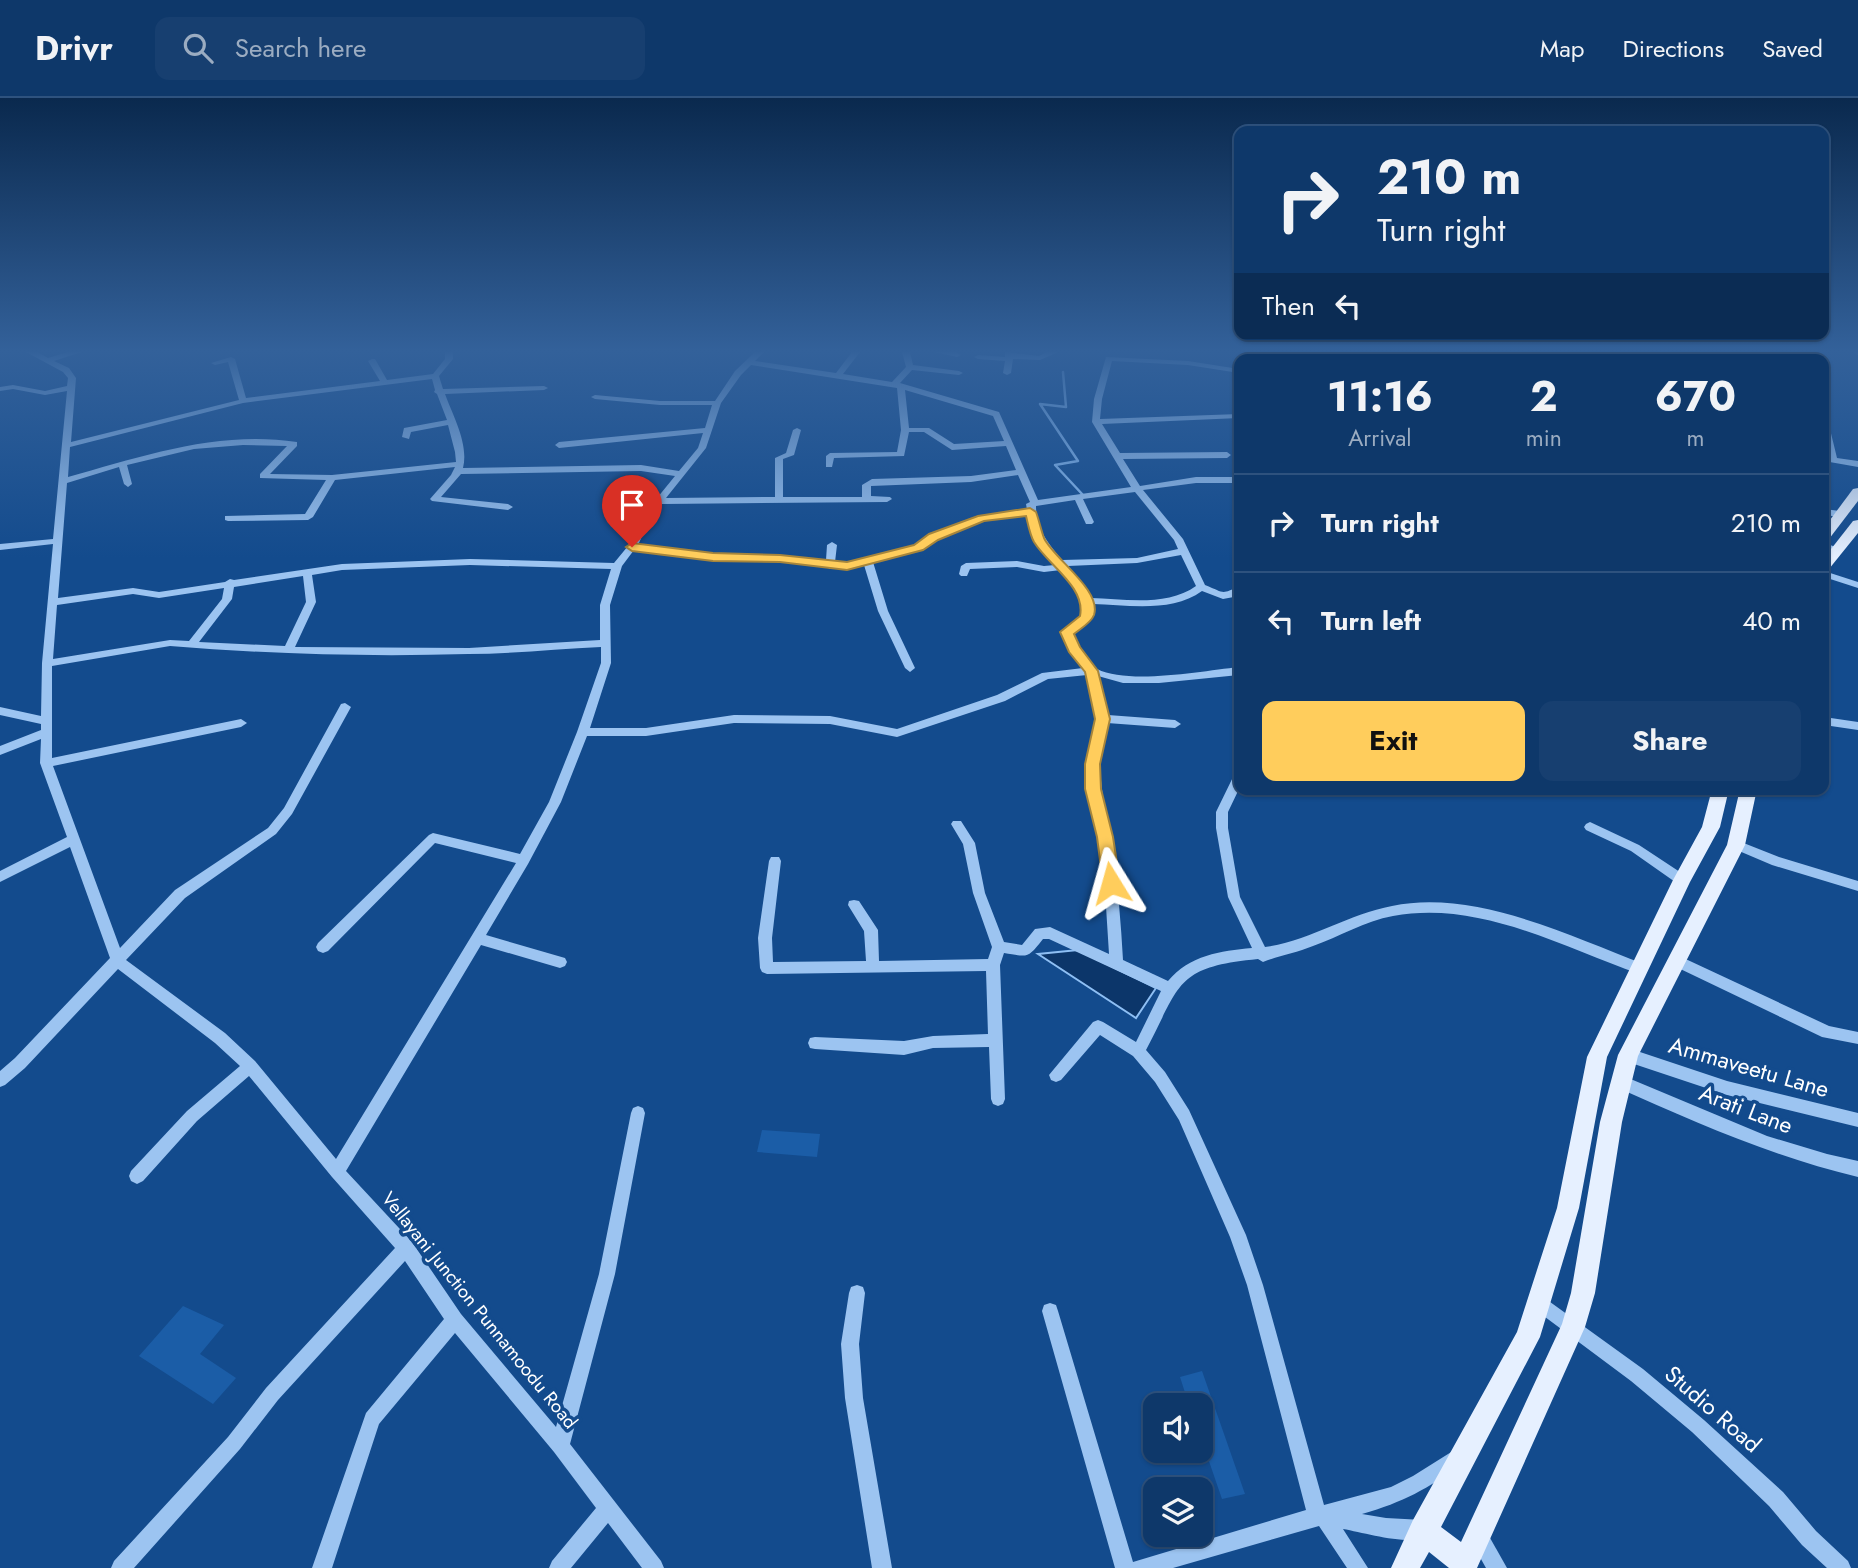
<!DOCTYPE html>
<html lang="en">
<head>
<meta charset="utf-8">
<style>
  body { margin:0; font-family:Jost,sans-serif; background:#173f70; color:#f1f3f6; height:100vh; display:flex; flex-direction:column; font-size:26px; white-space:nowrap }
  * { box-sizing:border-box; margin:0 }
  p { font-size:23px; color:#9bacc1 }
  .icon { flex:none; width:38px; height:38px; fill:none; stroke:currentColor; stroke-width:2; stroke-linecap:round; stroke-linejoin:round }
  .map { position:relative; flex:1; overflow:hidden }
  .side { position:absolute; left:1234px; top:256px; width:595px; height:441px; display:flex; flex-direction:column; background:#0e386a; border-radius:14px; box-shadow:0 2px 5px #0004,0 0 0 2px #2e527e }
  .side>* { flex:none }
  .top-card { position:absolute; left:1234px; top:28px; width:595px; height:214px; border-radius:14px; box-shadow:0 2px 5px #0004,0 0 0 2px #2e527e; background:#0e386a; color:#f1f3f6; overflow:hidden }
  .fabs { position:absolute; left:1143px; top:1295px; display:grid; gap:14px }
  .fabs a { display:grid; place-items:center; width:70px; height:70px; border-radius:14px; background:#0e386a; box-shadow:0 2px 5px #0004,0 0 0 2px #2e527e; font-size:35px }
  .pin { position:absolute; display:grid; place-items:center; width:60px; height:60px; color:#fff; margin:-72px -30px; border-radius:50% 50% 50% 0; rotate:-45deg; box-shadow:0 0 7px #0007 }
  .pin .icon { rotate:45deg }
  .me { position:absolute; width:77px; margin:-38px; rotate:352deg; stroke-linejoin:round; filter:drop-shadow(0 0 5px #0008) }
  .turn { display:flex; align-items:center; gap:24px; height:147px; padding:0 28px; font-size:32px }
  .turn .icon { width:91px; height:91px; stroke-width:2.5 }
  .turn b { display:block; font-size:49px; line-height:60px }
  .then { display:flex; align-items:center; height:66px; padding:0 28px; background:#0003; gap:14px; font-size:26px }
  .eta { display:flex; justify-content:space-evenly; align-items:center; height:119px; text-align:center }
  .eta b { font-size:42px; font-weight:700; line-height:49px }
  .cta { display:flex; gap:14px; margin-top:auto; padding:14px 28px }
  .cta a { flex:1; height:80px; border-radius:14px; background:#ffcd5c; color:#111; font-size:28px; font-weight:700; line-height:80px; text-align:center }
  .cta a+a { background:#173f70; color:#f1f3f6 }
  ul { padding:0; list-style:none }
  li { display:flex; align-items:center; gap:21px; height:98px; padding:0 28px; border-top:2px solid #2e527e }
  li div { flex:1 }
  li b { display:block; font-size:26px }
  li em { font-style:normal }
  header { display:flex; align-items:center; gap:42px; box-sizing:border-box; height:98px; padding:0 35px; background:#0e386a; border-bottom:2px solid #2e527e }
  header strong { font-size:33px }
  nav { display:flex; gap:38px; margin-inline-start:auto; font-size:24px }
  .search { width:490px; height:63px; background:#173f70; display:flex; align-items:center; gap:18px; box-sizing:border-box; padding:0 24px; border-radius:14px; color:#9bacc1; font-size:26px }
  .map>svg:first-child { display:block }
  .green { fill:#1b5da7 }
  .water { fill:#0c366a; stroke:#8ebff4; stroke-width:2 }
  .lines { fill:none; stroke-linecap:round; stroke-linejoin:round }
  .stream { stroke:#8ebff4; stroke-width:2.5 }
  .minor { fill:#9cc4f1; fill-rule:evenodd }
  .major { fill:#e6f0ff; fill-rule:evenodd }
  .route { fill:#ffcd5c; stroke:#a6853c; stroke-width:2 }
  .labels { text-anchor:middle; stroke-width:7; stroke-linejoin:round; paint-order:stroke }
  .street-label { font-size:19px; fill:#fff; stroke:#134b8d }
  .near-street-label { font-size:23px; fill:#fff; stroke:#134b8d }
</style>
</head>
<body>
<header>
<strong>Drivr</strong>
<div class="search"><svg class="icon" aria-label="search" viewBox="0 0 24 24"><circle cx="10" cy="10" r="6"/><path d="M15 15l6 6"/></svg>Search here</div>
<nav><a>Map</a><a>Directions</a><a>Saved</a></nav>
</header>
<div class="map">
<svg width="1858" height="1470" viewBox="0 0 1858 1470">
  <rect width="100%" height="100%" fill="#134b8d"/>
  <g class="green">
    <path d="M 762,1032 L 820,1036 L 817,1059 L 757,1054 Z"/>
    <path d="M 183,1208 L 224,1227 L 200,1256 L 236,1280 L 213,1306 L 139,1258 Z"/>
    <path d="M 1202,1273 L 1245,1396 L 1222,1401 L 1201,1340 L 1200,1307 L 1189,1307 L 1180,1279 Z"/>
  </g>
  <path class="water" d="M 1078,852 L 1156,890 L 1136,920 L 1038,856 Z"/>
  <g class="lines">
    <path class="stream" d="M 1063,274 L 1066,309 L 1040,306 L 1078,363 L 1055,367 L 1083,397"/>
    <g class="minor">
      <path d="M 26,254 L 37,254 L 48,260 L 68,254 L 81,254 L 54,263 L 69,270 L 76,280 L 71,344 L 239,302 L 228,264 L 215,267 L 211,265 L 231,259 L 235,261 L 246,300 L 380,283 L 368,263 L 372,261 L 375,261 L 387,282 L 433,276 L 445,261 L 445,254 L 453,254 L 453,261 L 439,278 L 443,291 L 544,288 L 548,290 L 544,292 L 445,296 C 453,318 469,346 463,370 L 641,367 L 679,373 L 698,350 L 703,335 L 559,350 L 555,347 L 559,344 L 705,330 L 712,307 L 660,307 L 595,301 L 591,299 L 595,297 L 660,303 L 715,303 L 735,273 L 755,254 L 764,254 L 755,263 L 836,275 L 852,254 L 860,254 L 843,276 L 892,284 L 906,269 L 902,254 L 910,254 L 913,267 L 959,273 L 963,275 L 959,277 L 912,272 L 900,285 L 999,314 L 1038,402 L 1131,389 L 1092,324 L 1094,301 L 1106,259 L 1188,263 L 1239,271 L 1239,275 L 1188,267 L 1112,263 L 1102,301 L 1100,321 L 1239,316 L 1239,320 L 1102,326 L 1120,355 L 1227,354 L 1231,357 L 1227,360 L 1123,361 L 1140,388 L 1196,379 L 1239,379 L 1239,385 L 1196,385 L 1143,392 L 1183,441 L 1205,487 C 1225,495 1221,497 1239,488 L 1239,498 L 1223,501 L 1202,493 C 1172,515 1128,507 1093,506 C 1093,522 1085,528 1072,535 C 1077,546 1085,565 1097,571 C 1129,587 1202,573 1239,569 L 1239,577 L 1159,585 L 1123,585 L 1098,578 L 1108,617 L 1175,622 L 1181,626 L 1175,630 L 1107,625 C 1092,672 1106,708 1113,754 C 1118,790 1121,826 1123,862 L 1168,883 C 1190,857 1220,853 1252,850 L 1228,799 L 1216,730 L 1216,714 L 1235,675 L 1239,674 L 1239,691 L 1228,714 L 1228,730 L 1240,799 L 1265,849 C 1310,843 1348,816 1392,808 C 1474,791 1568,837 1644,866 L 1646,870 L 1644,874 L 1639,876 C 1561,848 1478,802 1393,818 C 1365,823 1339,839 1313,848 C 1296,855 1278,858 1263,864 L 1258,861 C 1175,869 1181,886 1146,952 L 1165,974 L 1189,1012 L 1246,1137 L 1263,1187 L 1324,1407 L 1391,1389 L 1413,1378 L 1456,1351 L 1462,1354 L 1465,1360 L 1462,1366 C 1427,1391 1404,1404 1362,1416 L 1386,1420 L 1423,1422 L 1430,1425 L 1433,1432 L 1430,1439 C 1408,1448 1366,1435 1343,1431 L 1368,1470 L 1347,1470 L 1319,1428 L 1173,1470 L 1115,1470 L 1042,1213 L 1044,1207 L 1050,1205 L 1056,1207 L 1058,1213 L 1133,1464 L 1306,1412 L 1247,1187 L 1230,1139 L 1179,1022 L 1155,984 L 1133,958 L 1100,937 L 1061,982 L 1056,984 L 1051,982 L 1049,977 L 1093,924 L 1098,922 L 1103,924 L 1136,944 L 1161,893 L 1049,841 L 1043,841 C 1027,861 1029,859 1004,855 L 1000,867 L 1005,1001 L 1003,1006 L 998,1008 L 993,1006 L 991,1001 L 989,949 L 933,950 L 904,957 L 815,951 L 810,950 L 808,945 L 810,940 L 815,939 L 904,943 L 933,938 L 988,936 L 986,873 L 767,876 L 762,874 L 760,870 L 758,840 L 769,763 L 771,759 L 779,759 L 781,763 L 772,840 L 773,864 L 866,863 L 864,833 L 848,807 L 849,803 L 854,802 L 859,803 L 878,832 L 879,863 L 988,861 L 992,849 L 973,795 L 963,746 L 951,726 L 953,723 L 961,723 L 975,745 L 985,795 L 1004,844 L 1022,847 L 1035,831 L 1050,829 L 1109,856 L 1104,777 L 1088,670 L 1091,639 L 1097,621 L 1087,577 L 1048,581 L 1005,603 L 897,639 L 830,626 L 734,625 L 646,638 L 587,638 L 561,704 L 528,766 L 486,837 L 565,860 L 567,864 L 565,868 L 560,870 L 481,847 L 346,1073 L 412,1144 L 461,1216 L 556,1329 L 599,1176 L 631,1015 L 633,1010 L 638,1008 L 643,1010 L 645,1015 L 615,1176 L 570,1346 L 661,1463 L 664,1470 L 642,1470 L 608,1425 L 571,1470 L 549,1470 L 552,1463 L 596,1410 L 554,1354 L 455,1235 L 379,1326 L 332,1470 L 312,1470 L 366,1315 L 444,1221 L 405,1163 L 278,1302 L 240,1351 L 134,1470 L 111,1470 L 114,1463 L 228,1339 L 266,1290 L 395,1150 L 332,1079 L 249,978 L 197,1023 L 143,1083 L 137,1086 L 131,1083 L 129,1078 L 131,1073 L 187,1013 L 240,968 L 215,945 L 118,871 L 25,970 L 5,987 L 0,989 L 0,973 L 15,960 L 110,860 L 70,749 L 0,784 L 0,773 L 67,739 L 40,665 L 41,641 L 0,657 L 0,648 L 41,632 L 41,626 L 0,617 L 0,609 L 41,618 L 42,565 L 53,446 L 0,452 L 0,446 L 53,441 L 67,293 L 45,297 L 13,291 L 0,293 L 0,289 L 13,287 L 45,293 L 67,288 L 68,280 L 63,274 ZM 751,267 L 897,290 L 901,332 L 897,354 L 830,355 L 826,358 L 826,369 L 832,369 L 834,360 L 904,358 L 909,334 L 924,334 L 952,352 L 1006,348 L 1016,372 L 971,378 L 872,381 L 862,387 L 862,399 L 783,399 L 783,361 L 794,357 L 801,332 L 797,330 L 793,332 L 786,355 L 775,360 L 775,399 L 666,400 L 706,350 L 721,305 L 741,277 ZM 432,281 L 435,292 L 434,294 L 437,296 L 447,322 L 404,330 L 402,339 L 409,341 L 411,334 L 448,327 L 455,354 L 456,364 L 332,377 L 270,376 L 297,348 L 297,344 C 218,332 143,358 68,379 L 70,349 L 243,305 ZM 905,292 L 993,318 L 1004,343 L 954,346 L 929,330 L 909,330 ZM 243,347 L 287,348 L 260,376 L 260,380 L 326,382 L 305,416 L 225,418 L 225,422 L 228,423 L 308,422 L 313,419 L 335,382 L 455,369 L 451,377 L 430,401 L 432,403 L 508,412 L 513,409 L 508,406 L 441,399 L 461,376 L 641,373 L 675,378 L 644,416 L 628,448 L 614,465 L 470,461 L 342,466 L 234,482 L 230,481 L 225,484 L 159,494 L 133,490 L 58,500 L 67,385 L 119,369 L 124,386 L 128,389 L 132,386 L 127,367 L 194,351 ZM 1018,377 L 1030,404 L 1026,406 L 1027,412 L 979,418 L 930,437 L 915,448 L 847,465 L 835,464 L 837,447 L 832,444 L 827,447 L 826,462 L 781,457 L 713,456 L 638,447 L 651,419 L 662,406 L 887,404 L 892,401 L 890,399 L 871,398 L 871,388 L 971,384 ZM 1135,394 L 1174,442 L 1178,451 L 1137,460 L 1062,462 C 1048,445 1036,431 1036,408 L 1075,402 L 1086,426 L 1092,426 L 1094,424 L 1083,401 ZM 1027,417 L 1033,437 L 1055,467 L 1044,468 L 1017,463 L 966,465 L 961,468 L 959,476 L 961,478 L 967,478 L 970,471 L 1017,469 L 1044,474 L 1061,472 C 1073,486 1085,499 1082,518 L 1061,534 L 1069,551 L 1083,570 L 1042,575 L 997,597 L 897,631 L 830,618 L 734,617 L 646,630 L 590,630 L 611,565 L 610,507 L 622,468 L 634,452 L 713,462 L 781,463 L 825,468 L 830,471 L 834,469 L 847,471 L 864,467 L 878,513 L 905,570 L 910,574 L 915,570 L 888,513 L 873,464 L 921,452 L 936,441 L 984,423 ZM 1181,457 L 1196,488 C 1167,509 1124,501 1091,500 L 1085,489 L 1068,468 L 1137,465 ZM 470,467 L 611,471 L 600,507 L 600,542 L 469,550 L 295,549 L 316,504 L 312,477 L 342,472 ZM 303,478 L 306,504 L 285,548 L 199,544 L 232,501 L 234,489 ZM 224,490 L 222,501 L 189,543 L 170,542 L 53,561 L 57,507 L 133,496 L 159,500 ZM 170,548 C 269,556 368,559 468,556 C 512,556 556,551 601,549 L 601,565 L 577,634 L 549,704 L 520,756 L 433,735 L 429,737 L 318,845 L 316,849 L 318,853 L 323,855 L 328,853 L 435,745 L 516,765 L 336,1061 L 255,963 L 225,935 L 126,862 L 185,800 L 276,736 L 292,716 L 351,609 L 345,605 L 341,606 L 284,710 L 268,730 L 175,792 L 120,850 L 53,668 L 241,629 L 247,625 L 241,621 L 52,660 L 52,568 Z"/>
      <path d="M 935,254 L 955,254 L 961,257 L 957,259 Z"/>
      <path d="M 1005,254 L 1039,258 L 1047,254 L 1058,254 L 1040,262 L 1013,261 L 1011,275 L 1007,277 L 1003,275 L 1005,263 L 978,261 L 974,259 L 978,257 L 1005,259 Z"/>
      <path d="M 1327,254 L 1337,254 L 1327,261 L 1317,261 Z"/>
      <path d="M 1382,254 L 1390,254 L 1389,261 L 1381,261 Z"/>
      <path d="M 1400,254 L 1408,254 L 1409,261 L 1401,261 Z"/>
      <path d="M 1550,254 L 1558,254 L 1557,261 L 1549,261 Z"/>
      <path d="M 1685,254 L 1696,254 L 1708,261 L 1697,261 Z"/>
      <path d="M 1853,254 L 1858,254 L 1858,257 Z"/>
      <path d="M 1824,325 L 1829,327 L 1837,360 L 1858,363 L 1858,369 L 1824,363 L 1824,359 L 1828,359 L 1824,339 Z"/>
      <path d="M 1824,411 L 1840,413 L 1845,416 L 1840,419 L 1824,417 Z"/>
      <path d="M 1824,445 L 1839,450 L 1841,452 L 1836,455 L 1824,451 Z"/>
      <path d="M 1824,473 L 1858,484 L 1858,490 L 1824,479 Z"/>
      <path d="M 1824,619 L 1858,624 L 1858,632 L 1824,627 Z"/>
      <path d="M 1590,724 L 1639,747 L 1686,778 L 1688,782 L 1686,786 L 1678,786 L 1631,753 L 1586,732 L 1584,729 L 1586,726 Z"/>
      <path d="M 1736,742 L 1779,759 L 1858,783 L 1858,793 L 1772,767 L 1732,750 L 1730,747 L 1732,744 Z"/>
      <path d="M 1677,857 L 1829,928 L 1858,934 L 1858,946 L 1822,939 L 1672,867 L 1670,863 L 1672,859 Z"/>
      <path d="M 1628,950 L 1727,983 L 1858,1015 L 1858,1029 L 1727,997 L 1628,964 L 1623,962 L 1621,957 L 1623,952 Z"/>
      <path d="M 1621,977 L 1767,1038 L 1827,1056 L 1858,1063 L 1858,1079 C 1773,1059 1695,1024 1616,989 L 1614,984 L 1616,979 Z"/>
      <path d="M 857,1187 L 863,1189 L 865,1195 L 859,1246 L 863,1300 L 892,1470 L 872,1470 L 845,1300 L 841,1246 L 849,1195 L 851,1189 Z"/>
      <path d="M 1539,1196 L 1643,1271 L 1704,1322 L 1783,1394 L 1816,1433 L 1848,1463 L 1851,1470 L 1827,1470 L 1802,1447 L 1769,1408 L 1692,1334 L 1631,1283 L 1533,1210 L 1531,1204 L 1533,1198 Z"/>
      <path d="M 1478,1428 L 1485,1431 L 1507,1470 L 1486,1470 L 1468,1438 L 1471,1431 Z"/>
    </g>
    <g class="major">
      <path d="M 1858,390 L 1858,403 L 1829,441 L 1824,442 L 1824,430 L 1853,391 Z"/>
      <path d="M 1858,422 L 1858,435 L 1829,471 L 1824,472 L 1824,460 L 1853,423 Z"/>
      <path d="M 1712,691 L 1729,691 L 1720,729 L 1690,784 L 1607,959 L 1579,1110 L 1540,1239 L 1441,1429 L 1461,1444 L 1562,1226 L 1571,1195 L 1600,1024 L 1618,957 L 1727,747 L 1740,691 L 1757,691 L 1745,747 L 1638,958 L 1622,1024 L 1595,1195 L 1585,1229 L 1477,1470 L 1449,1470 L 1429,1454 L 1420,1470 L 1391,1470 L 1413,1422 L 1517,1234 L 1557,1110 L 1587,959 L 1673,782 L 1702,729 Z"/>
    </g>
  </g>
  <linearGradient id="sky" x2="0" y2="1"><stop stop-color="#0a294e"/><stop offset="0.55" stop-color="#33619a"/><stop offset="1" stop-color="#33619a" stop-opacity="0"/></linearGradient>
  <rect width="1858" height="460" fill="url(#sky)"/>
  <path class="route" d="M 1030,410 L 1036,414 C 1039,422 1041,432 1044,440 C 1054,461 1102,492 1094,517 C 1091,525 1080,531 1074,536 L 1080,549 L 1098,573 L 1110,621 L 1100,666 L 1101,691 L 1113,739 L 1120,785 L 1111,791 L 1103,785 L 1097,739 L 1085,691 L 1085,666 L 1095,621 L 1085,574 L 1069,554 L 1060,534 L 1080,518 C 1086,489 1048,467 1034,444 C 1030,437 1028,426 1026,418 L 984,423 L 938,442 L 923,452 L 847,472 L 780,464 L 713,463 L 632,453 L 626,449 L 632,445 L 713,455 L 780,457 L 847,464 L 914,447 L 929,436 L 978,418 Z"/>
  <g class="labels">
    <g class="street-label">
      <text transform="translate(480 1212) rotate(51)" y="7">Vellayani Junction Punnamoodu Road</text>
    </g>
    <g class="near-street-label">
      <text transform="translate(1749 969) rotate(16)" y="8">Ammaveetu Lane</text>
      <text transform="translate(1746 1011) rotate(21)" y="8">Arati Lane</text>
      <text transform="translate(1713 1311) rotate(41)" y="8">Studio Road</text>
    </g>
  </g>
</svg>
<div class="fabs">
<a><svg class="icon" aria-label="sound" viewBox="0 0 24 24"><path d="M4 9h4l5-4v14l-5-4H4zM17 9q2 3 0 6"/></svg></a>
<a><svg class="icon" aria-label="layers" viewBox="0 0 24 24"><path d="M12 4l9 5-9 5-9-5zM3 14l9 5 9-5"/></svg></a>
</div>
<div class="pin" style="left:632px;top:449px;background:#d93025"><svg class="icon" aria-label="arrive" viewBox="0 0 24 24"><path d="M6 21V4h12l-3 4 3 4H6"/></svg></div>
<svg class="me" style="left:1111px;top:785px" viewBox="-20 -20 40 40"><path d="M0-17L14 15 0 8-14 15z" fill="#ffcd5c" stroke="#fff" stroke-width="4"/></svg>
<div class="top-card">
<div class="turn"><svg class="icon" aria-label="right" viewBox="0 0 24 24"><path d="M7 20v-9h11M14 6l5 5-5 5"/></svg><div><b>210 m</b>Turn right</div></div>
<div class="then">Then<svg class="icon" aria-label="left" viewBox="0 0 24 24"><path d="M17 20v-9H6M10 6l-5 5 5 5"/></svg></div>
</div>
<section class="side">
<div class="eta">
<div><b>11:16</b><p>Arrival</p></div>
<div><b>2</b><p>min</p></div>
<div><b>670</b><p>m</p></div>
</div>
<ul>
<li><svg class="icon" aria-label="right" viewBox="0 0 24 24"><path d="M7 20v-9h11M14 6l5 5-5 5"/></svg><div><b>Turn right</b></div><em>210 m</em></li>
<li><svg class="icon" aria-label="left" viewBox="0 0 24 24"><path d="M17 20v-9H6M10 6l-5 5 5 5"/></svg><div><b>Turn left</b></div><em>40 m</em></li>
</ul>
<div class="cta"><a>Exit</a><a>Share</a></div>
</section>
</div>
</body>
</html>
